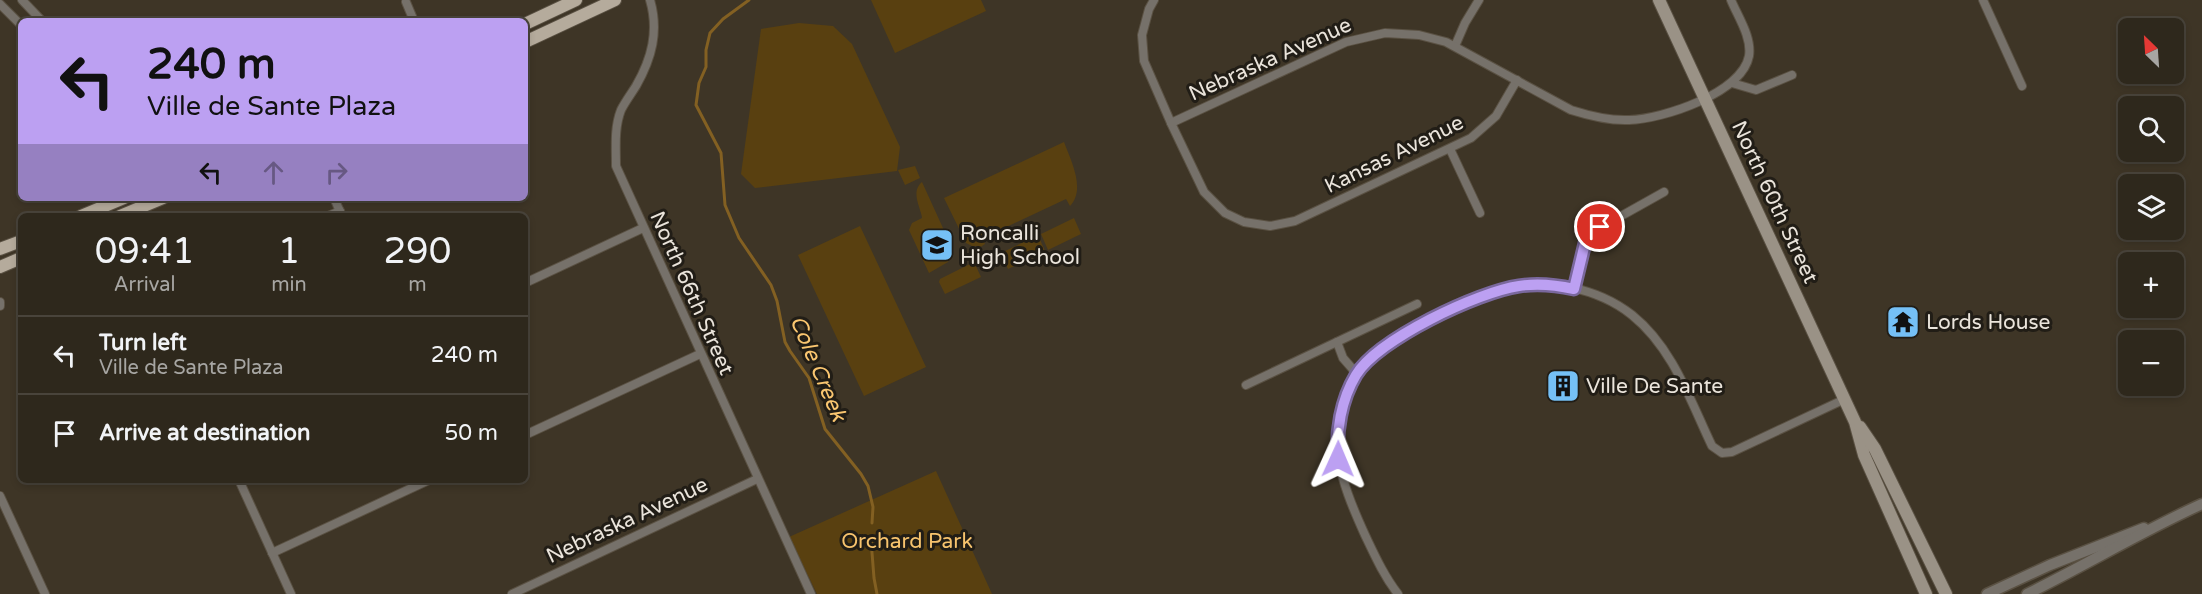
<!DOCTYPE html>
<html lang="en">
<head>
<meta charset="utf-8">
<style>
  body { margin:0; font-family:"Varela Round",sans-serif; background:#3a3429; color:#f1f3f6; height:100vh; display:flex; flex-direction:column; font-size:22px; white-space:nowrap }
  * { box-sizing:border-box; margin:0 }
  p { font-size:20px; color:#a7a6a3 }
  .icon { flex:none; width:33px; height:33px; fill:none; stroke:currentColor; stroke-width:2; stroke-linecap:round; stroke-linejoin:round }
  .map { position:relative; flex:1; overflow:hidden }
  .side { position:absolute; left:18px; top:213px; width:510px; height:270px; display:flex; flex-direction:column; background:#2e281c; border-radius:9px; box-shadow:0 3px 9px #0003,0 0 0 2px #49443b }
  .side>* { flex:none }
  .hud { position:absolute; left:18px; top:18px; width:510px; height:183px; border-radius:9px; box-shadow:0 3px 9px #0003,0 0 0 2px #49443b; background:#bca0f2; color:#111; overflow:hidden }
  .needle { width:39px; rotate:335deg }
  .fabs { position:absolute; left:2118px; top:18px; display:grid; gap:12px }
  .fabs a { display:grid; place-items:center; width:66px; height:66px; border-radius:9px; background:#2e281c; box-shadow:0 3px 9px #0003,0 0 0 2px #49443b; font-size:30px }
  .pin { position:absolute; display:grid; place-items:center; width:51px; height:51px; color:#fff; margin:-26px; border:3px solid #fff; border-radius:50%; box-shadow:0 2px 6px #0007 }
  .me { position:absolute; width:66px; margin:-33px; rotate:1deg; stroke-linejoin:round; filter:drop-shadow(0 0 4px #0008) }
  .turn { display:flex; align-items:center; gap:21px; height:126px; padding:0 30px; font-size:27px }
  .turn .icon { width:78px; height:78px; stroke-width:2.5 }
  .turn b { display:block; font-size:42px; line-height:51px }
  .lanes { display:flex; align-items:center; height:57px; padding:0 30px; background:#0003; justify-content:center; gap:30px; direction:ltr }
  .lanes .off { opacity:.35 }
  .eta { display:flex; justify-content:space-evenly; align-items:center; height:102px; text-align:center }
  .eta b { font-size:36px; font-weight:600; line-height:42px }
  ul { padding:0; list-style:none }
  li { display:flex; align-items:center; gap:18px; height:78px; padding:0 30px; border-top:2px solid #49443b }
  li div { flex:1 }
  li b { display:block; font-size:22px }
  li em { font-style:normal }
  .map>svg:first-child { display:block }
  .green { fill:#594010 }
  .lines { fill:none; stroke-linecap:round; stroke-linejoin:round }
  .stream { stroke:#836022; stroke-width:3 }
  .minor-casing { stroke:#5a5143; stroke-width:10 }
  .tertiary-casing { stroke:#5a5143; stroke-width:13 }
  .secondary-casing { stroke:#5a5143; stroke-width:14 }
  .primary-casing { stroke:#5a5143; stroke-width:14 }
  .minor { stroke:#76716a; stroke-width:8 }
  .tertiary { stroke:#76716a; stroke-width:10 }
  .secondary { stroke:#9a9286; stroke-width:12 }
  .primary { stroke:#b5ab9c; stroke-width:12 }
  .route-casing { stroke:#7a689d; stroke-width:15 }
  .route { stroke:#bca0f2; stroke-width:10 }
  .labels { text-anchor:middle; stroke-width:6; stroke-linejoin:round; paint-order:stroke }
  .street-label { font-size:21px; fill:#eae4db; stroke:#211d16 }
  .poi-label { font-size:21px; fill:#eae4db; stroke:#211d16; text-anchor:start }
  .park-label { font-size:21px; fill:#f7c36d; stroke:#211d16 }
  .water-label { font-size:22px; font-style:italic; fill:#fac670; stroke:#211d16 }
</style>
</head>
<body>
<div class="map">
<svg width="2202" height="594" viewBox="0 0 2202 594">
  <rect width="100%" height="100%" fill="#3e3526"/>
  <g class="green">
    <path d="M 871,0 L 981,0 L 986,11 L 895,53 Z"/>
    <path d="M 799,23 L 833,26 L 852,44 L 900,147 L 897,171 L 755,188 L 741,174 L 761,29 Z"/>
    <path d="M 1064,142 C 1071,161 1086,189 1070,206 L 1066,199 L 983,238 L 985,244 L 979,248 L 978,246 L 972,246 L 966,243 L 944,198 Z"/>
    <path d="M 915,166 L 920,178 L 905,185 L 898,170 Z"/>
    <path d="M 922,182 L 953,250 L 948,262 L 929,273 L 909,230 L 912,223 L 922,218 C 921,208 910,192 922,182 Z"/>
    <path d="M 1074,218 L 1081,234 L 1048,250 L 1041,234 Z"/>
    <path d="M 860,226 L 926,367 L 864,396 L 798,255 Z"/>
    <path d="M 1038,235 L 1045,251 L 1008,269 L 1001,253 Z"/>
    <path d="M 974,262 L 981,277 L 945,294 L 939,282 L 940,279 Z"/>
    <path d="M 936,471 L 992,594 L 817,594 L 789,537 Z"/>
  </g>
  <g class="lines">
    <g class="stream">
      <path d="M 749,0 L 723,19 L 710,33 L 706,50 L 706,67 L 699,83 L 696,105 L 721,153 L 725,205 L 739,238 L 771,285 L 777,301 L 785,342 L 790,351 L 809,378 L 825,429 L 861,474 L 868,486 L 873,507 L 872,523"/>
      <path d="M 871,540 L 874,578 L 877,594"/>
    </g>
    <defs>
      <g id="minor">
        <path d="M 22,0 L 42,21"/>
        <path d="M 650,0 C 659,31 652,58 636,86 C 631,94 625,102 621,110 C 614,128 616,147 616,166 L 811,594"/>
        <path d="M 1154,0 L 1149,9 L 1142,35 L 1144,61 L 1171,123 L 1204,192 L 1225,213 L 1244,222 L 1270,226 L 1295,221 L 1471,138 L 1496,116 L 1517,80"/>
        <path d="M 1983,0 L 2022,86"/>
        <path d="M 406,2 L 414,21"/>
        <path d="M 0,4 L 21,25"/>
        <path d="M 1455,46 L 1465,23 L 1479,0"/>
        <path d="M 1732,83 L 1756,90 L 1792,75"/>
        <path d="M 1171,123 L 1346,42 L 1385,33 L 1419,35 L 1446,42 L 1571,110 C 1590,116 1609,121 1629,120 C 1663,119 1742,93 1749,56 C 1752,37 1738,17 1731,0"/>
        <path d="M 1450,149 L 1480,213"/>
        <path d="M 334,198 L 342,216"/>
        <path d="M 328,216 L 340,211"/>
        <path d="M 525,283 L 643,228"/>
        <path d="M 1574,289 L 1589,234 L 1664,192"/>
        <path d="M 0,302 L 0,306"/>
        <path d="M 1337,342 L 1343,358 L 1357,374"/>
        <path d="M 1246,385 L 1417,304"/>
        <path d="M 525,435 L 700,354"/>
        <path d="M 239,480 L 291,594"/>
        <path d="M 0,496 L 45,594"/>
        <path d="M 272,553 L 429,480"/>
        <path d="M 512,594 L 757,479"/>
        <path d="M 1398,594 C 1384,576 1375,556 1365,535 C 1340,480 1322,433 1356,375 C 1372,348 1405,332 1432,320 C 1455,309 1478,296 1503,289 C 1545,277 1598,288 1632,315 C 1673,348 1690,400 1712,446 L 1722,453 L 1732,452 L 1845,399"/>
      </g>
      <g id="tertiary">
        <path d="M 1987,594 L 2050,565 L 2144,528"/>
        <path d="M 2027,594 C 2086,565 2142,531 2202,504"/>
      </g>
      <g id="secondary">
        <path d="M 1659,0 L 1855,422 L 1864,455 L 1926,594"/>
        <path d="M 1860,427 L 1875,449 L 1946,594"/>
      </g>
      <g id="primary">
        <path d="M 525,24 L 576,0"/>
        <path d="M 525,42 L 615,0"/>
        <path d="M 81,216 L 124,198"/>
        <path d="M 120,216 L 163,198"/>
        <path d="M 0,249 L 21,241"/>
        <path d="M 0,267 L 21,258"/>
      </g>
    </defs>
    <use href="#minor" class="minor-casing"/>
    <use href="#tertiary" class="tertiary-casing"/>
    <use href="#secondary" class="secondary-casing"/>
    <use href="#primary" class="primary-casing"/>
    <use href="#minor" class="minor"/>
    <use href="#tertiary" class="tertiary"/>
    <use href="#secondary" class="secondary"/>
    <use href="#primary" class="primary"/>
  </g>
  <g class="lines">
    <defs>
      <path id="route" d="M 1338,459 C 1336,431 1341,400 1356,375 C 1378,339 1478,292 1519,286 C 1538,283 1556,285 1574,289 L 1586,239 L 1589,234 L 1600,227"/>
    </defs>
    <use href="#route" class="route-casing"/>
    <use href="#route" class="route"/>
  </g>
  <defs>
    <symbol id="school-square" viewBox="-11 -11 22 22"><rect x="-9" y="-9" width="18" height="18" rx="4" fill="#75c0f6" stroke="#211d16"/><path d="M0-5L7-2L0 1L-7-2ZM-4 1L0 2.5L4 1V4Q0 6-4 4Z" fill="#111"/></symbol>
    <symbol id="temple-square" viewBox="-11 -11 22 22"><rect x="-9" y="-9" width="18" height="18" rx="4" fill="#75c0f6" stroke="#211d16"/><path d="M0-6L5-2H3V0L6.5 2.5H4V6H1.5V3h-3V6H-4V2.5H-6.5L-3 0V-2H-5Z" fill="#111"/></symbol>
    <symbol id="building-square" viewBox="-11 -11 22 22"><rect x="-9" y="-9" width="18" height="18" rx="4" fill="#75c0f6" stroke="#211d16"/><path d="M-4-6H4V6H1V3H-1V6H-4ZM-2.5-4.3h1.7v1.8h-1.7ZM.8-4.3h1.7v1.8H.8ZM-2.5-1h1.7V.8h-1.7ZM.8-1h1.7V.8H.8Z" fill="#111"/></symbol>
  </defs>
  <g fill-rule="evenodd">
    <use href="#school-square" x="918" y="226" width="38" height="38"/>
    <use href="#temple-square" x="1884" y="303" width="38" height="38"/>
    <use href="#building-square" x="1544" y="367" width="38" height="38"/>
  </g>
  <g class="labels">
    <g class="street-label">
      <text transform="translate(1270 59) rotate(-24)" y="7">Nebraska Avenue</text>
      <text transform="translate(1394 154) rotate(-26)" y="7">Kansas Avenue</text>
      <text transform="translate(1775 202) rotate(65)" y="7">North 60th Street</text>
      <text transform="translate(692 293) rotate(66)" y="7">North 66th Street</text>
      <text transform="translate(627 520) rotate(-25)" y="7">Nebraska Avenue</text>
    </g>
    <g class="poi-label">
      <text x="960" y="240">Roncalli<tspan x="960" dy="24">High School</tspan></text>
      <text x="1926" y="329">Lords House</text>
      <text x="1586" y="393">Ville De Sante</text>
    </g>
    <g class="park-label">
      <text x="907" y="548">Orchard Park</text>
    </g>
    <g class="water-label">
      <text transform="translate(819 368) rotate(67)" y="8">Cole Creek</text>
    </g>
  </g>
</svg>
<div class="fabs">
<a><svg class="needle" viewBox="-14 -14 28 28"><path d="M0-13l5 13h-10z" fill="#e53935"/><path d="M0 13l5-13h-10z" fill="#a7a6a3"/></svg></a>
<a><svg class="icon" aria-label="search" viewBox="0 0 24 24"><circle cx="10" cy="10" r="6"/><path d="M15 15l6 6"/></svg></a>
<a><svg class="icon" aria-label="layers" viewBox="0 0 24 24"><path d="M12 4l9 5-9 5-9-5zM3 14l9 5 9-5"/></svg></a>
<a>+</a>
<a>−</a>
</div>
<div class="pin" style="left:1600px;top:227px;background:#d93025"><svg class="icon" aria-label="arrive" viewBox="0 0 24 24"><path d="M6 21V4h12l-3 4 3 4H6"/></svg></div>
<svg class="me" style="left:1338px;top:459px" viewBox="-20 -20 40 40"><path d="M0-17L14 15 0 8-14 15z" fill="#bca0f2" stroke="#fff" stroke-width="4"/></svg>
<div class="hud">
<div class="turn"><svg class="icon" aria-label="left" viewBox="0 0 24 24"><path d="M17 20v-9H6M10 6l-5 5 5 5"/></svg><div><b>240 m</b>Ville de Sante Plaza</div></div>
<div class="lanes"><svg class="icon" aria-label="left" viewBox="0 0 24 24"><path d="M17 20v-9H6M10 6l-5 5 5 5"/></svg><svg class="icon off" aria-label="ahead" viewBox="0 0 24 24"><path d="M12 20V5M6 11l6-6 6 6"/></svg><svg class="icon off" aria-label="right" viewBox="0 0 24 24"><path d="M7 20v-9h11M14 6l5 5-5 5"/></svg></div>
</div>
<section class="side">
<div class="eta">
<div><b>09:41</b><p>Arrival</p></div>
<div><b>1</b><p>min</p></div>
<div><b>290</b><p>m</p></div>
</div>
<ul>
<li><svg class="icon" aria-label="left" viewBox="0 0 24 24"><path d="M17 20v-9H6M10 6l-5 5 5 5"/></svg><div><b>Turn left</b><p>Ville de Sante Plaza</p></div><em>240 m</em></li>
<li><svg class="icon" aria-label="arrive" viewBox="0 0 24 24"><path d="M6 21V4h12l-3 4 3 4H6"/></svg><div><b>Arrive at destination</b></div><em>50 m</em></li>
</ul>
</section>
</div>
</body>
</html>
